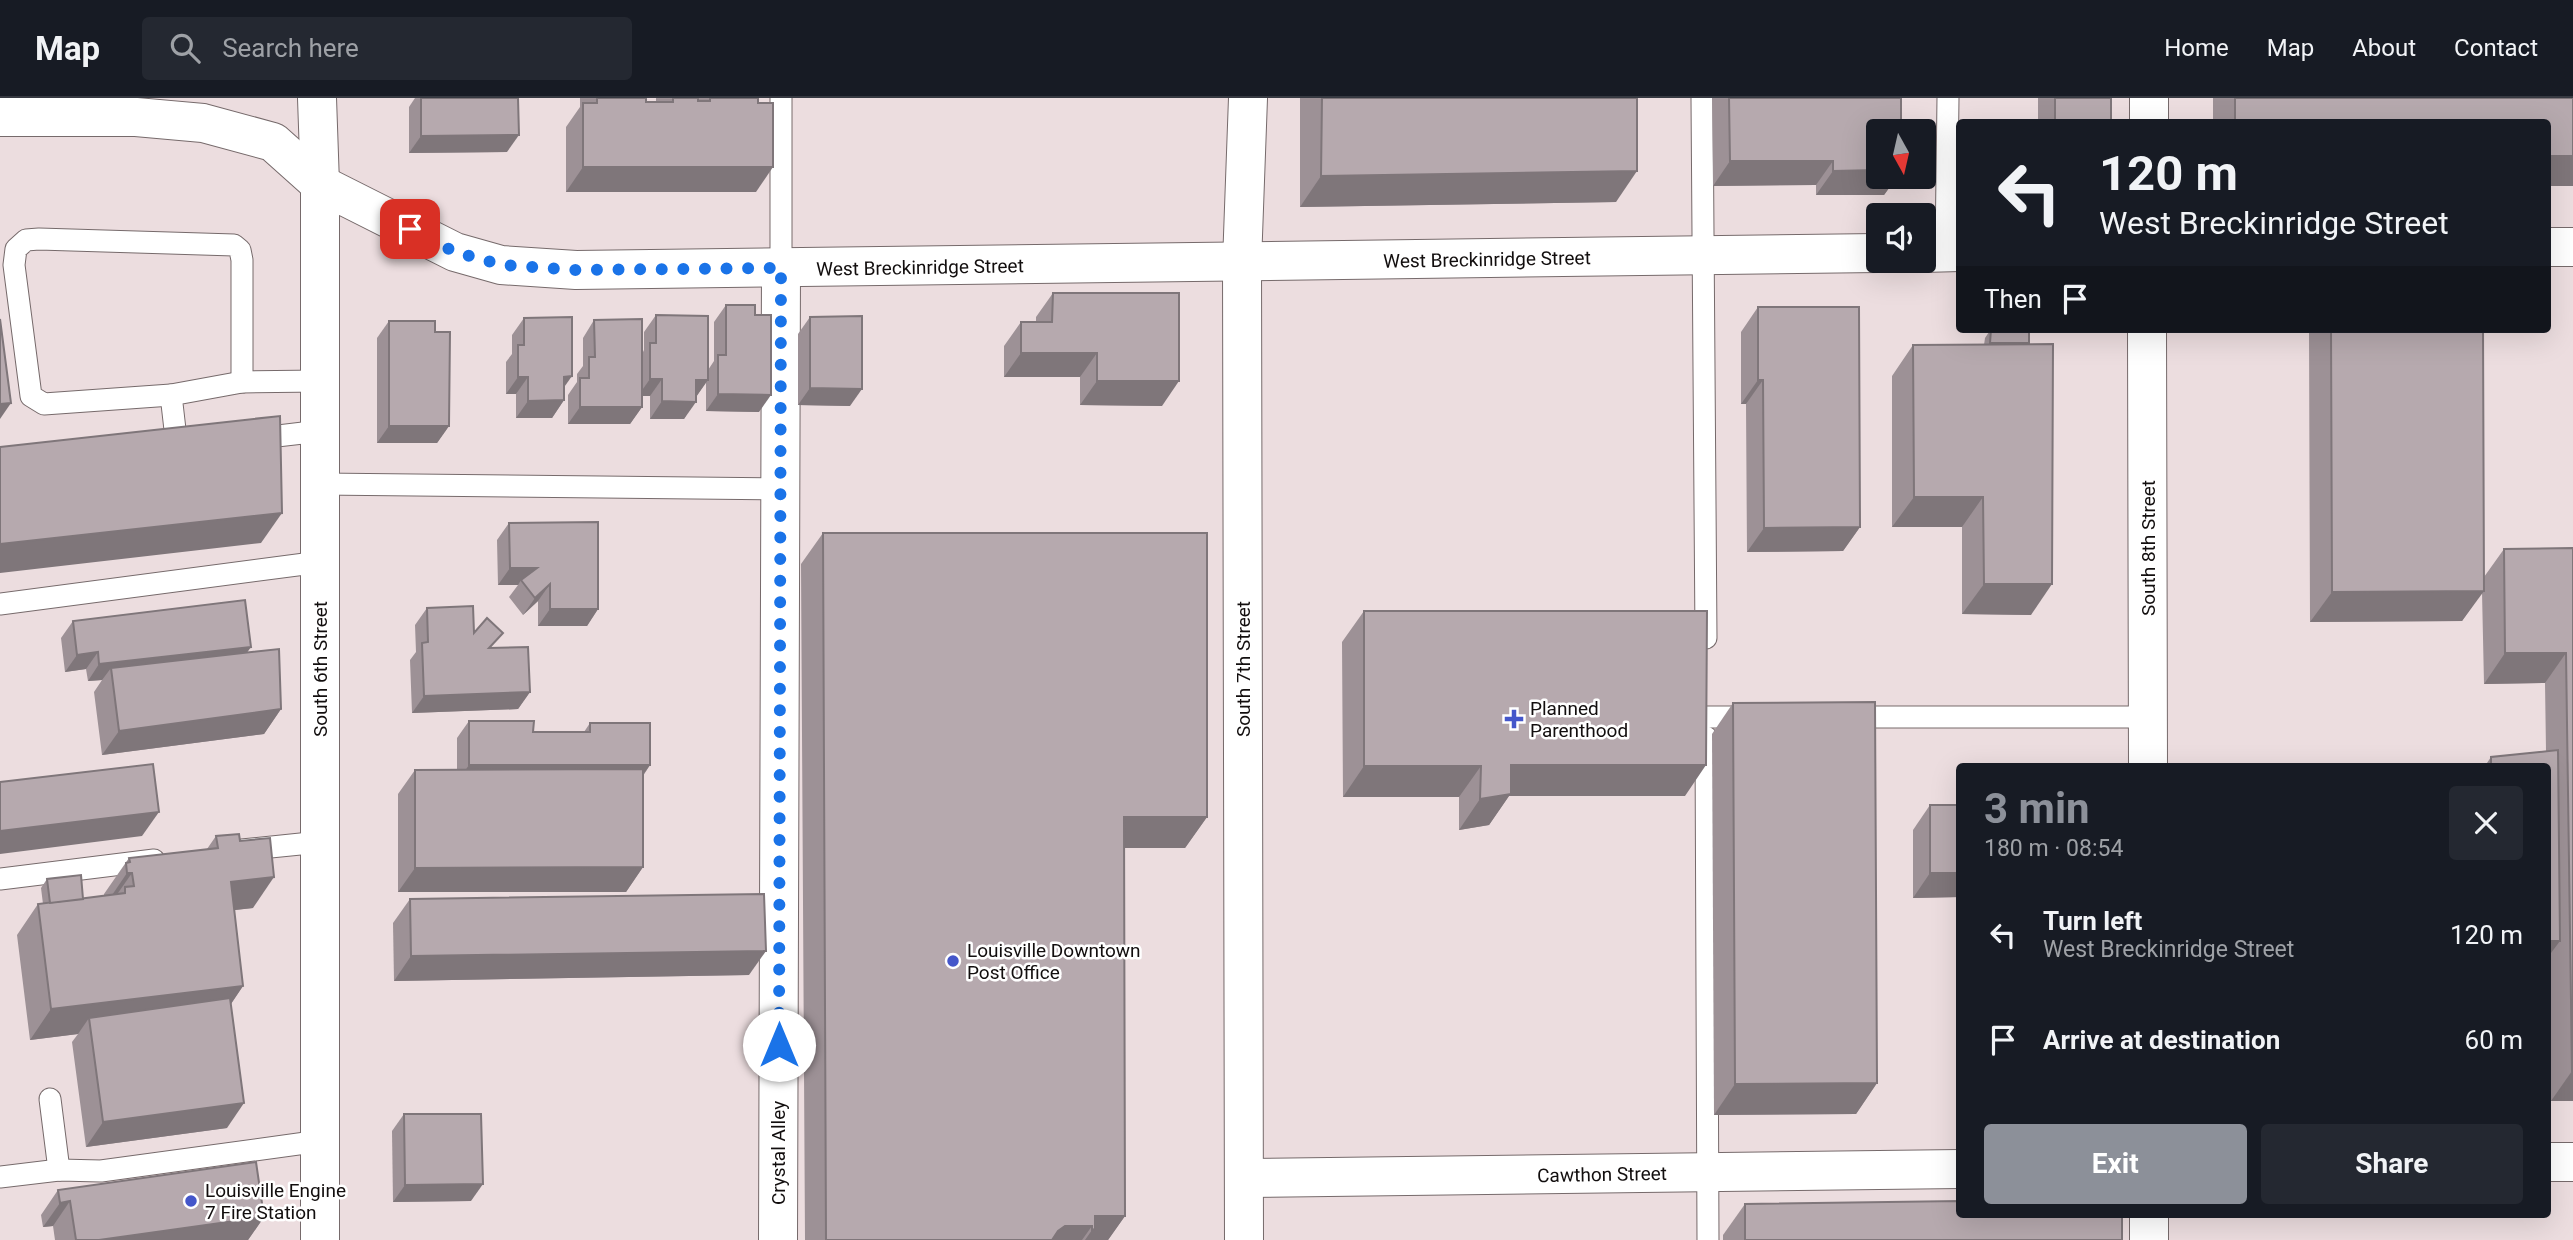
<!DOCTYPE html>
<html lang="en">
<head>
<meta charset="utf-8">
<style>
  body { margin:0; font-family:Roboto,sans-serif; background:#242831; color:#f1f3f6; height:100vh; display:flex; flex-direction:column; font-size:26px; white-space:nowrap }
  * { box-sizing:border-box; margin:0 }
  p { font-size:23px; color:#9ea1a6 }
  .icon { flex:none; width:38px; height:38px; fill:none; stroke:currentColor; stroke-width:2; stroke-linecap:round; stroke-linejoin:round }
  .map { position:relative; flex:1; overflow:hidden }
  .sheet { position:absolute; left:1956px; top:665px; width:595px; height:455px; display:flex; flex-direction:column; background:#171b24; border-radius:7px; box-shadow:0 7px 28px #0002 }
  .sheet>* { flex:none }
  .top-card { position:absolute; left:1956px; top:21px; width:595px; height:214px; border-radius:7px; box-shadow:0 7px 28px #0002; background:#171b24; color:#f1f3f6; overflow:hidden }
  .needle { width:46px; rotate:172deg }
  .buttons { position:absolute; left:1866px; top:21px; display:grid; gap:14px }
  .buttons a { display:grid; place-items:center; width:70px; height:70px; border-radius:7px; background:#171b24; box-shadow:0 7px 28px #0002; font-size:35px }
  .pin { position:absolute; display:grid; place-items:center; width:60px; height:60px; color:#fff; margin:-30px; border-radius:14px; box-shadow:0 4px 10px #0006 }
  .me { position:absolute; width:77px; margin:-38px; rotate:0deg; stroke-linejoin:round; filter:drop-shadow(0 0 5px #0008) }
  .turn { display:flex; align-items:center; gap:24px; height:147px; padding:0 28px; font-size:32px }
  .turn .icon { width:91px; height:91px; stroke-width:2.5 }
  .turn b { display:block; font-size:49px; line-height:60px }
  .then { display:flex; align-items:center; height:66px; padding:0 28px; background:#0003; gap:14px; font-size:26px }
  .round { display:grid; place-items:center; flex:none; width:74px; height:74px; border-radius:7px; background:#242831 }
  .summary { display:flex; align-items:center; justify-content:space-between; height:119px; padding:0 28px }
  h1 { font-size:42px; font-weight:700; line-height:52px; color:#8c9099 }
  .cta { display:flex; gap:14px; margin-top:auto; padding:14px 28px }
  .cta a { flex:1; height:80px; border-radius:7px; background:#8c9099; color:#fff; font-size:28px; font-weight:700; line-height:80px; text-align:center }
  .cta a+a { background:#242831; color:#f1f3f6 }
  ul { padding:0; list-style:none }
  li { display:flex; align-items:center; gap:21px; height:105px; padding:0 28px }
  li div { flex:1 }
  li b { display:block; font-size:26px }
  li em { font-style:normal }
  header { display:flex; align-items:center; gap:42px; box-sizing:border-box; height:98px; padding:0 35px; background:#171b24; border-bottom:2px solid #363941 }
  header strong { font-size:33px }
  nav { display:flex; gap:38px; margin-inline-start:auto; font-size:24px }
  .search { width:490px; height:63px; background:#242831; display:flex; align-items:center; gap:18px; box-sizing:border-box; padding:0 24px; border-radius:7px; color:#9ea1a6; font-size:26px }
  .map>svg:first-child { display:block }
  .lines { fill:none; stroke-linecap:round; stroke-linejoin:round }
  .service-casing { stroke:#766a6b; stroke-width:23 }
  .minor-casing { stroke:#766a6b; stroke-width:40 }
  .tertiary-casing { stroke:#766a6b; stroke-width:40 }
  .service { stroke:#fff; stroke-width:21 }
  .minor { stroke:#fff; stroke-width:38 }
  .tertiary { stroke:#fff; stroke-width:38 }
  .wall { fill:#9d9196 }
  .shaded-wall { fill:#7f767a }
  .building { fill:#b6a9ae; stroke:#7f767a; stroke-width:2 }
  .route { stroke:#1a73e8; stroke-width:12; stroke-dasharray:0 21.6 }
  .poi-dot { fill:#4456ca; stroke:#fff; stroke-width:2.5 }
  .labels { text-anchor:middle; stroke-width:5; stroke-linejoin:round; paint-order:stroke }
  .street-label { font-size:19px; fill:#120e0e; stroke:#fff }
  .poi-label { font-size:19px; fill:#120e0e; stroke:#fff; text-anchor:start }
</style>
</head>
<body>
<header>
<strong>Map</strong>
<div class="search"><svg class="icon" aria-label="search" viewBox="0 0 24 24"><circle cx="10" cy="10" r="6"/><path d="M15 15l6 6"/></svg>Search here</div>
<nav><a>Home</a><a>Map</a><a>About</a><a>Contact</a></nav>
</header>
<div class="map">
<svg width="2573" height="1142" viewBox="0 0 2573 1142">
  <rect width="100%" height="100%" fill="#ecdddf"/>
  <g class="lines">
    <defs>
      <g id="service">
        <path d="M 781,0 L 781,170"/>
        <path d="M 1702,0 L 1706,540"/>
        <path d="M 1946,155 L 1948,0"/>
        <path d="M 171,297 L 44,306 L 31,298 L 14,167 L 16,151 L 26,142 L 39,141 L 234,147 L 240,152 L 242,162 L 242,284"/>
        <path d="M 252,341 L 320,333"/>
        <path d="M 177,349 L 171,297 L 242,284 L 320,283"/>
        <path d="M 320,386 L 781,391"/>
        <path d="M 0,506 L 320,464"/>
        <path d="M 1706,619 L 1750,619"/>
        <path d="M 1849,619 L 2148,619"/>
        <path d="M 1706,639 L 1708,1142"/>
        <path d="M 242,752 L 320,744"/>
        <path d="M 0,781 L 154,762"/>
        <path d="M 50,1001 L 59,1072"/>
        <path d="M 0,1079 L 59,1072 L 101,1073 L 320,1043"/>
      </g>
      <g id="minor">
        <path d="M 317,0 L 320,86 L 320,1142"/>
        <path d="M 2548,1064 L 2573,1064"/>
        <path d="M 1244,1080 L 1960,1071"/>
        <path d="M 778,1142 L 781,170"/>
      </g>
      <g id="tertiary">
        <path d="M 0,19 L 136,19 L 203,25 L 273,44 L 320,86 L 455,154 L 501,167 L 576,172 L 1878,155"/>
        <path d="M 2149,24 L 2149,0"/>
        <path d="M 2548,149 L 2573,149"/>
        <path d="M 1923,155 L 1960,154"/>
        <path d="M 2147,231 L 2148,668"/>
        <path d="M 2149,1116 L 2149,1142"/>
        <path d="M 1244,1142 L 1242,165 L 1248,0"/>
      </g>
    </defs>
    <use href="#service" class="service-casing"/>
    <use href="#minor" class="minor-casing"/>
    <use href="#tertiary" class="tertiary-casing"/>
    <use href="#service" class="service"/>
    <use href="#minor" class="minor"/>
    <use href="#tertiary" class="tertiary"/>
  </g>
  <g class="wall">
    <path d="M 415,0 L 490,0 L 507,54 L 409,55 L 409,9 Z"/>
    <path d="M 580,0 L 646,0 L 646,4 L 656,4 L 656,0 L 758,0 L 756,94 L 566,94 L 566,29 L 580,9 Z"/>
    <path d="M 1300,0 L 1637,0 L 1616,104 L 1300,109 Z"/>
    <path d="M 1712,0 L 1901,0 L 1878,79 L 1897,79 L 1884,97 L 1816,97 L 1816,87 L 1713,88 Z"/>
    <rect x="2038" y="0" width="73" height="24"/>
    <path d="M 2213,0 L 2573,0 L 2548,24 L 2213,24 Z"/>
    <path d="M 1053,195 L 1162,308 L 1080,307 L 1080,279 L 1004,279 L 1004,248 L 1021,224 L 1036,224 L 1036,219 Z"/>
    <path d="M 726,207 L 759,314 L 706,313 L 706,284 L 696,299 L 684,321 L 650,321 L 650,298 L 642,298 L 642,309 L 630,326 L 568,326 L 568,297 L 577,284 L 577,276 L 583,268 L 583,240 L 594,222 L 642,256 L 644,252 L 644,234 L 656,217 L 708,272 L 714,263 L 714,224 Z"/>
    <path d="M 1758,209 L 1860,429 L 1843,453 L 1747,454 L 1746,306 L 1741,306 L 1741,234 Z"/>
    <path d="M 810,219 L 850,308 L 798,307 L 798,236 Z"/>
    <path d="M 524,220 L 564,289 L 564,302 L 552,320 L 516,320 L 516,296 L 506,296 L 506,264 L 512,256 L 512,237 Z"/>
    <path d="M 389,223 L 435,234 L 449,328 L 437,345 L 377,345 L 377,240 Z"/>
    <path d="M 1991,231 L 2029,245 L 2031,517 L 1962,516 L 1962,429 L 1892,429 L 1892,278 L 1913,247 L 1984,247 L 1985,240 Z"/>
    <path d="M 2309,231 L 2483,231 L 2484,479 L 2504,451 L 2573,450 L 2573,1003 L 2551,1003 L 2548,668 L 2485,668 L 2491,659 L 2546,653 L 2545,585 L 2484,586 L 2482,494 L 2462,523 L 2310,524 Z"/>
    <path d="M 509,425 L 598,511 L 587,528 L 538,528 L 538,503 L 523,517 L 509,499 L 518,487 L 498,487 L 497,442 Z"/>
    <path d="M 823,435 L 1207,719 L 1185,750 L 1124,750 L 1125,1118 L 1108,1142 L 805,1142 L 801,466 Z"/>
    <path d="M 427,510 L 474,535 L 492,550 L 530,594 L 518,611 L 412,615 L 410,562 L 416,554 L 415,527 Z"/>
    <path d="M 1364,513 L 1685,698 L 1509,698 L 1489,727 L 1459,732 L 1459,699 L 1343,699 L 1342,544 Z"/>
    <path d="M 73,523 L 246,555 L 281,611 L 264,636 L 102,657 L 94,594 L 102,582 L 88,583 L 86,571 L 65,574 L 61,540 Z"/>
    <path d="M 1733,605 L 1877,985 L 1856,1016 L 1714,1017 L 1712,636 Z"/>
    <path d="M 469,623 L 533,634 L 584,634 L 590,625 L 650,667 L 643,678 L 643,769 L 626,794 L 398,794 L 398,696 L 415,672 L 457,672 L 457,640 Z"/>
    <path d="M 1930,707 L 1960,799 L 1913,800 L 1913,732 Z"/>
    <path d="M 216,738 L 253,810 L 234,812 L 243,888 L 231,906 L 227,1030 L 86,1049 L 72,944 L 78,936 L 30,942 L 17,837 L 38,806 L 43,806 L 41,790 L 47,781 L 83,801 L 104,798 L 104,796 L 129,760 L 207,751 Z"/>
    <path d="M 410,801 L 749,877 L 394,883 L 393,825 Z"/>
    <path d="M 404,1016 L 471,1103 L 393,1104 L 392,1033 Z"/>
    <path d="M 58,1092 L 264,1119 L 248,1142 L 55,1142 L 53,1128 L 43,1129 L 41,1117 Z"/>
    <path d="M 1745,1106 L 2122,1142 L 1723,1142 L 1723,1137 Z"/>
  </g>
  <g class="shaded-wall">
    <path d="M 519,37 L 507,54 L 409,55 L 421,38 Z"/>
    <rect x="2548" y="58" width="25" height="30"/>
    <path d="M 1730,63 L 1833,63 L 1816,87 L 1713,88 Z"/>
    <path d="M 583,69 L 773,69 L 756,94 L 566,94 Z"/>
    <path d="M 1878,72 L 1878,79 L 1897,79 L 1884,97 L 1816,97 L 1833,73 Z"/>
    <path d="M 1637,73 L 1616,104 L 1300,109 L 1321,78 Z"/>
    <path d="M 1021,255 L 1097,255 L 1080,279 L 1004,279 Z"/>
    <path d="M 572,278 L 560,295 L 564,279 Z"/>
    <path d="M 518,279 L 528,279 L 516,296 L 506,296 Z"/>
    <path d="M 650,281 L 662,281 L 650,298 L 638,298 Z"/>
    <path d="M 696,282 L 708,282 L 696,299 Z"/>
    <path d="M 1758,282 L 1763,282 L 1746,306 L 1741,306 Z"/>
    <path d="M 1097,283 L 1179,283 L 1162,308 L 1080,307 Z"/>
    <path d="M 810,290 L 862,291 L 850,308 L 798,307 Z"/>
    <path d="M 718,296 L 771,297 L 759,314 L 706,313 Z"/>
    <path d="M 564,302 L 552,320 L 516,320 L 528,303 Z"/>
    <path d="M 662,303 L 696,304 L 684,321 L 650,321 Z"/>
    <path d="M 11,305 L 0,321 L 0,306 Z"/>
    <path d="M 580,309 L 642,309 L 630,326 L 568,326 Z"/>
    <path d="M 389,328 L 449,328 L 437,345 L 377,345 Z"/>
    <path d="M 1914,399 L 1983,399 L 1962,429 L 1892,429 Z"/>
    <path d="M 282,415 L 261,445 L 0,475 L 0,446 Z"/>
    <path d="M 1860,429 L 1843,453 L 1747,454 L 1764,430 Z"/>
    <path d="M 510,470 L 537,470 L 521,482 L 518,487 L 498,487 Z"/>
    <path d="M 550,486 L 538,503 L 523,517 L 535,500 Z"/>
    <path d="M 1984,486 L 2052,486 L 2031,517 L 1962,516 Z"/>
    <path d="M 2484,493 L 2462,523 L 2310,524 L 2332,494 Z"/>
    <path d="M 550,511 L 598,511 L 587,528 L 538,528 Z"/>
    <path d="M 251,549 L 239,566 L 111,570 L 102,582 L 88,583 L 99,566 Z"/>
    <path d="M 98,554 L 86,571 L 65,574 L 77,557 Z"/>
    <path d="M 2505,555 L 2566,555 L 2545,585 L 2484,586 Z"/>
    <path d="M 530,594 L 518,611 L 412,615 L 424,598 Z"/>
    <path d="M 281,611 L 264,636 L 102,657 L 119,633 Z"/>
    <path d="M 469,667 L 650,667 L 638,684 L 457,684 Z"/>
    <path d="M 1511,667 L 1706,667 L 1685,698 L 1509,698 L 1489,727 L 1459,732 L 1480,701 Z"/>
    <path d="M 1364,668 L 1481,668 L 1459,699 L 1343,699 Z"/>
    <path d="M 159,714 L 142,738 L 0,756 L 0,733 Z"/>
    <path d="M 1124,719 L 1207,719 L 1185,750 L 1103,750 Z"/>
    <path d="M 643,769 L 626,794 L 398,794 L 415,770 Z"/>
    <path d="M 127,775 L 132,775 L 111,805 L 106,806 Z"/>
    <path d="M 1930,775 L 1960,775 L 1960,799 L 1913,800 Z"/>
    <path d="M 274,779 L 253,810 L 209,815 L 231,784 Z"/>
    <path d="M 2548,843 L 2560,843 L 2548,859 Z"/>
    <path d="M 766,853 L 749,877 L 394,883 L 411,858 Z"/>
    <path d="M 243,888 L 222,919 L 89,920 L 78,936 L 30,942 L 51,911 Z"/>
    <path d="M 2572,973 L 2573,973 L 2573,1003 L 2551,1003 Z"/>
    <path d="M 1877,985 L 1856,1016 L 1714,1017 L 1735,986 Z"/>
    <path d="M 244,1005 L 227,1030 L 86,1049 L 103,1024 Z"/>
    <path d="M 483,1086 L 471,1103 L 393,1104 L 405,1087 Z"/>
    <path d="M 70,1103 L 53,1128 L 43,1129 L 60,1105 Z"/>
    <path d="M 1095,1118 L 1125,1118 L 1108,1142 L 1085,1142 L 1092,1132 L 1092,1128 L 1082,1142 L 1051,1142 L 1058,1133 L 1065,1128 Z"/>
    <path d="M 264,1119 L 248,1142 L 99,1142 Z"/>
  </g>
  <g class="building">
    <path d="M 421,0 L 518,0 L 519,37 L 421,38 Z"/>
    <path d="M 597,0 L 646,0 L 646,4 L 673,4 L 673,0 L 698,0 L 698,3 L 710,3 L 710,0 L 758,0 L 758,5 L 773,5 L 773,69 L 583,69 L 583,5 L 597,5 Z"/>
    <path d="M 1322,0 L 1637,0 L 1637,73 L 1321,78 Z"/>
    <path d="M 1729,0 L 1901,0 L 1901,33 L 1878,33 L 1878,72 L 1833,73 L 1833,63 L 1730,63 Z"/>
    <rect x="2055" y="0" width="56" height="24"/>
    <path d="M 2235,0 L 2573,0 L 2573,58 L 2548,58 L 2548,24 L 2235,24 Z"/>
    <path d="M 1053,195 L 1179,195 L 1179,283 L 1097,283 L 1097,255 L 1021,255 L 1021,224 L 1052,224 Z"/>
    <path d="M 726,207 L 755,207 L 755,217 L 771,217 L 771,297 L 718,296 L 718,257 L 726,257 Z"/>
    <path d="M 1758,209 L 1859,209 L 1860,429 L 1764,430 L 1763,282 L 1758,282 Z"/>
    <path d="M 656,217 L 708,218 L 708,282 L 696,282 L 696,304 L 662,303 L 662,281 L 650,281 L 650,245 L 656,245 Z"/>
    <path d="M 862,218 L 862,291 L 810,290 L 810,219 Z"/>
    <path d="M 572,219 L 572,278 L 564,279 L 564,302 L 528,303 L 528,279 L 518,279 L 518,247 L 524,247 L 524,220 Z"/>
    <path d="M 0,221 L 11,305 L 0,306 Z"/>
    <path d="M 642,221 L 642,309 L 580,309 L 580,280 L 589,280 L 589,259 L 595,259 L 594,222 Z"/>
    <path d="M 389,223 L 435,223 L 435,234 L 450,234 L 449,328 L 389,328 Z"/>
    <path d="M 1991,231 L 2029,231 L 2029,245 L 1990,245 Z"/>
    <path d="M 2331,231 L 2483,231 L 2484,493 L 2332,494 Z"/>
    <path d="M 2053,246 L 2052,486 L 1984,486 L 1983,399 L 1914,399 L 1913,247 Z"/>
    <path d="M 280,318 L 282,415 L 0,446 L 0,349 Z"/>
    <path d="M 598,424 L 598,511 L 550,511 L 550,486 L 535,500 L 521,482 L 537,470 L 510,470 L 509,425 Z"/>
    <path d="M 823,435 L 1207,435 L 1207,719 L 1124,719 L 1125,1118 L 1095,1118 L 1095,1131 L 1092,1132 L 1092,1128 L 1065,1128 L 1058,1133 L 1052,1142 L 826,1142 Z"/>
    <path d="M 2573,450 L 2573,973 L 2572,973 L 2566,555 L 2505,555 L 2504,451 Z"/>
    <path d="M 245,502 L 251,549 L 99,566 L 98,554 L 77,557 L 73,523 Z"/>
    <path d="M 473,508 L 474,535 L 487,520 L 503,535 L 489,550 L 528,549 L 530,594 L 424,598 L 422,545 L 428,544 L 427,510 Z"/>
    <path d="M 1364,513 L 1707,513 L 1706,667 L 1511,667 L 1511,696 L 1480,701 L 1481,668 L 1364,668 Z"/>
    <path d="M 279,551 L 281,611 L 119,633 L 111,570 Z"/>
    <path d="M 1875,604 L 1877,985 L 1735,986 L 1733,605 Z"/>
    <path d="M 469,623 L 534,623 L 533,634 L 590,634 L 590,625 L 650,625 L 650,667 L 469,667 Z"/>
    <path d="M 2558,652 L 2560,843 L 2548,843 L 2548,668 L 2491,668 L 2491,659 Z"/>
    <path d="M 153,666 L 159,714 L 0,733 L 0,684 Z"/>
    <path d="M 643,671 L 643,769 L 415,770 L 415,672 Z"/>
    <rect x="1930" y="707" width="30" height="68"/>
    <path d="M 239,736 L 240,743 L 270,740 L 274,779 L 231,784 L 243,888 L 51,911 L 38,806 L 125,795 L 125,789 L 134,788 L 132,775 L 127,775 L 126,765 L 130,764 L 129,760 L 218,750 L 216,738 Z"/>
    <path d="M 81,777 L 83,801 L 50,805 L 47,781 Z"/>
    <path d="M 764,796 L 766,853 L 411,858 L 410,801 Z"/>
    <path d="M 230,900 L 244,1005 L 103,1024 L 89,920 Z"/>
    <path d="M 404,1016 L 481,1016 L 483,1086 L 405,1087 Z"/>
    <path d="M 256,1064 L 264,1119 L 99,1142 L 76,1142 L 70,1103 L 60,1105 L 58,1092 Z"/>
    <path d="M 1960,1103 L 1960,1116 L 2122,1116 L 2122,1142 L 1745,1142 L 1745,1106 Z"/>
  </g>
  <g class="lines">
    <path class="route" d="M 410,131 L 455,154 L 502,167 L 576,172 L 781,170 L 779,947"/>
  </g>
  <g class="poi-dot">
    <path d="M1510.5 610.5h7v7h7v7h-7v7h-7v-7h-7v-7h7z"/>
    <circle cx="953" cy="863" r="7"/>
    <circle cx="191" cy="1103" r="7"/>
  </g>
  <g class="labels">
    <g class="street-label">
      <text transform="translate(1487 161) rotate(-1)" y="7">West Breckinridge Street</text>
      <text transform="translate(920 169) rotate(-1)" y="7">West Breckinridge Street</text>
      <text transform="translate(2148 450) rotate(-90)" y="7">South 8th Street</text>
      <text transform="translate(320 571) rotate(-90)" y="7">South 6th Street</text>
      <text transform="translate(1243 571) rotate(-90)" y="7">South 7th Street</text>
      <text transform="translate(778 1055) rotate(-90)" y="7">Crystal Alley</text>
      <text transform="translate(1602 1076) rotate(-1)" y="7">Cawthon Street</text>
    </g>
    <g class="poi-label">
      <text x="1530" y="617">Planned<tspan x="1530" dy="22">Parenthood</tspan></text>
      <text x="967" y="859">Louisville Downtown<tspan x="967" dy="22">Post Office</tspan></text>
      <text x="205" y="1099">Louisville Engine<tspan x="205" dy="22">7 Fire Station</tspan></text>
    </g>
  </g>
</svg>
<div class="buttons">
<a><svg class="needle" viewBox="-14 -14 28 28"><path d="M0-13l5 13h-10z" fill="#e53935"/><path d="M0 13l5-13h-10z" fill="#9ea1a6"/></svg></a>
<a><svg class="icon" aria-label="sound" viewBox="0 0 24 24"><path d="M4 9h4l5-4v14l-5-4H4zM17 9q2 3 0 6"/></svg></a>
</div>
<div class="pin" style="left:410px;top:131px;background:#d93025"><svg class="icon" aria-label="arrive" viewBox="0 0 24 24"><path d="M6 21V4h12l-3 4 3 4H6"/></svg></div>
<svg class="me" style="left:779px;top:947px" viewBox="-20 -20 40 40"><circle r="19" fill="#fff"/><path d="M0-13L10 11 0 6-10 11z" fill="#1a73e8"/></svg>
<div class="top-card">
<div class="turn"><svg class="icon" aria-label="left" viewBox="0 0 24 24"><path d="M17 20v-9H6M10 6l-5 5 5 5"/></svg><div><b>120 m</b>West Breckinridge Street</div></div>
<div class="then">Then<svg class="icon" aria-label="arrive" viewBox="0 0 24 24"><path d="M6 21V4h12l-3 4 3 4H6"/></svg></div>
</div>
<section class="sheet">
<div class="summary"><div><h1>3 min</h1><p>180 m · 08:54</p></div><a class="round"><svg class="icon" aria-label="close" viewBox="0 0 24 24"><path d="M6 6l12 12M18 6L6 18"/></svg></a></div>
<ul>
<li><svg class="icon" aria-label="left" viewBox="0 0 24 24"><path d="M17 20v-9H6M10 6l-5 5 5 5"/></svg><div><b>Turn left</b><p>West Breckinridge Street</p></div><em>120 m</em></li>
<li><svg class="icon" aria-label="arrive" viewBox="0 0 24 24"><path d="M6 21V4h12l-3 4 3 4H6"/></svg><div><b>Arrive at destination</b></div><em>60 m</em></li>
</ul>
<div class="cta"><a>Exit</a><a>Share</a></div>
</section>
</div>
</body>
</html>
